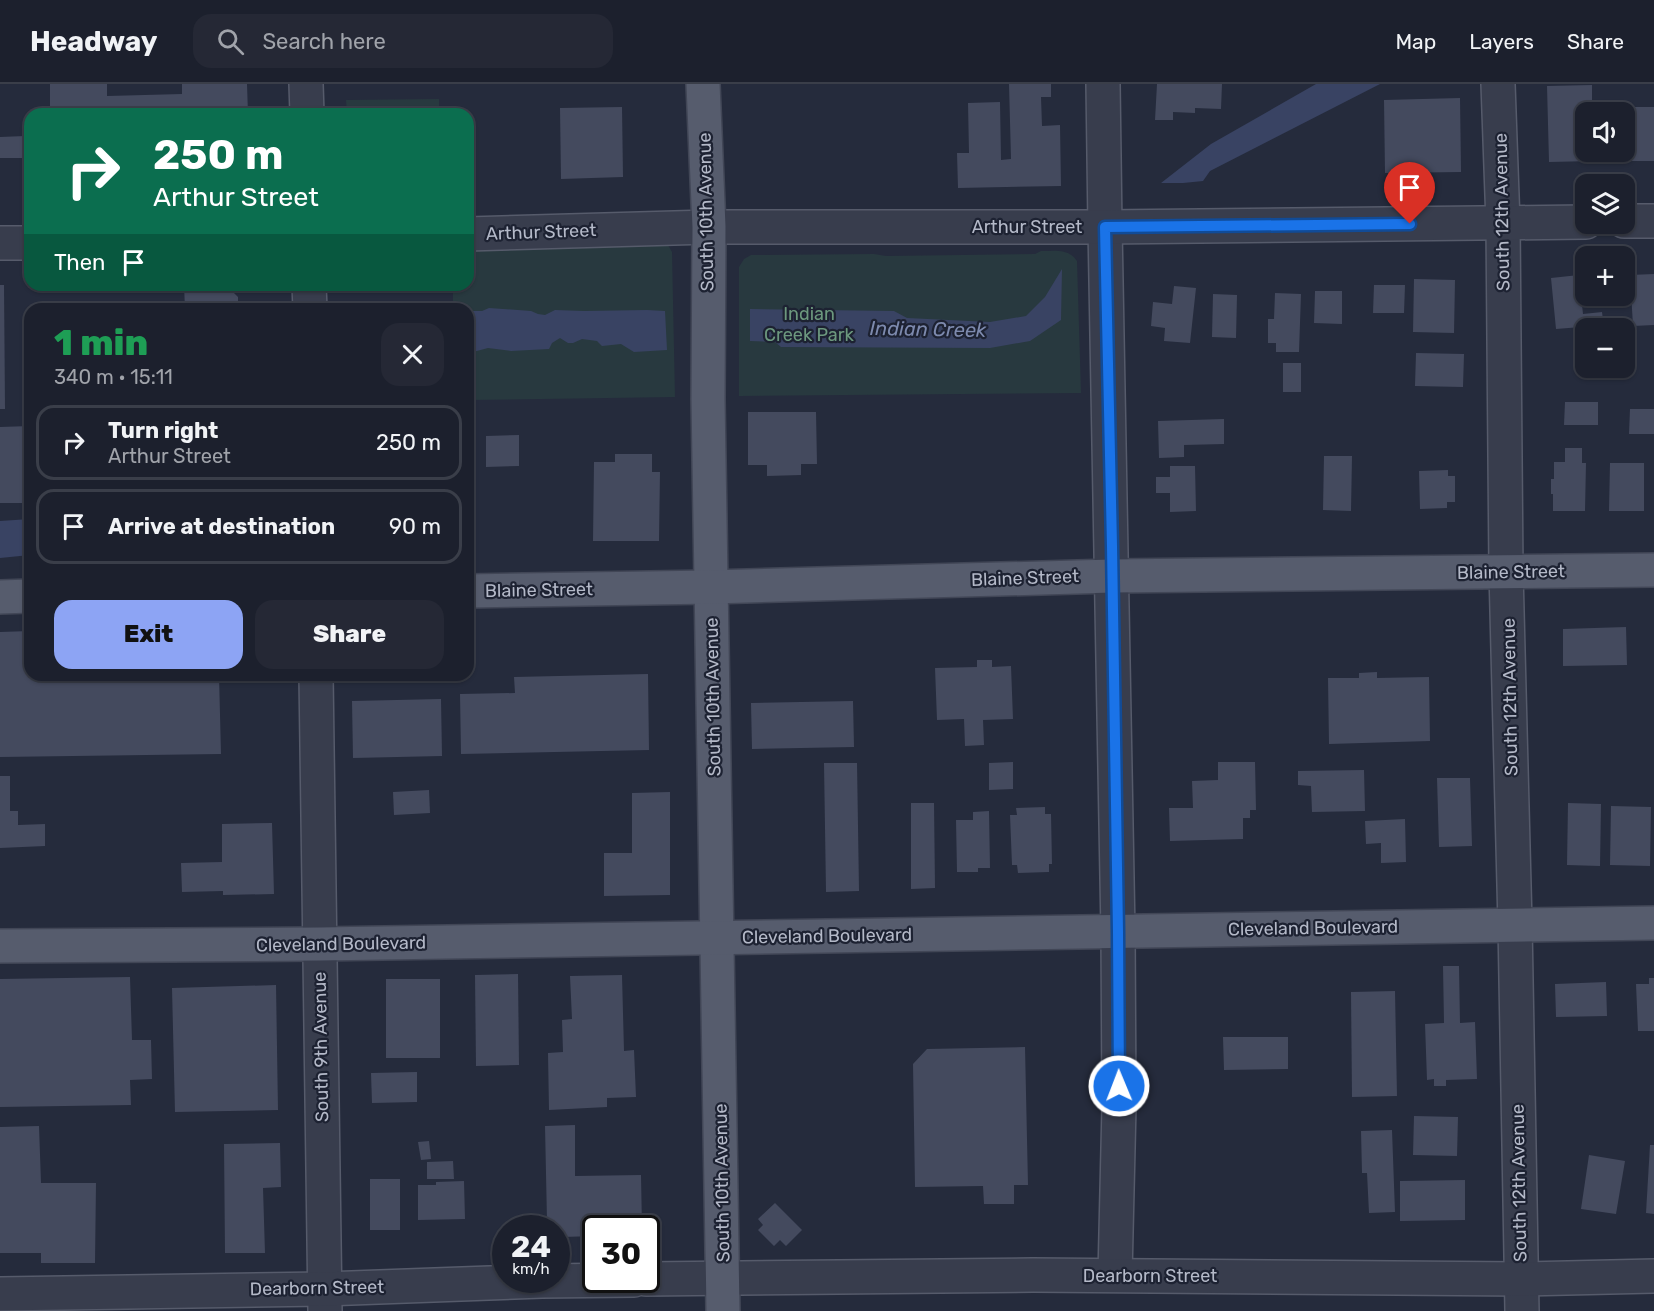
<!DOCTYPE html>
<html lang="en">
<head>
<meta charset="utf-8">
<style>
  body { margin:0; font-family:Rubik,sans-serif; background:#252835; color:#f1f3f6; height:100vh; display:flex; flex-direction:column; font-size:22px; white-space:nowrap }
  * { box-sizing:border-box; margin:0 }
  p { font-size:20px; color:#a0a3aa }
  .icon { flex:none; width:33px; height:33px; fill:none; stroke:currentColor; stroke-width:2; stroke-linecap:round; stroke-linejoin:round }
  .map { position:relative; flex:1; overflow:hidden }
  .drawer { position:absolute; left:24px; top:219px; width:450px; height:378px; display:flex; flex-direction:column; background:#1c202d; border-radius:18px; box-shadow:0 2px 4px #0004,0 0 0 2px #3a3e49 }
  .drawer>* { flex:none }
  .top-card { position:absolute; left:24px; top:24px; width:450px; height:183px; border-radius:18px; box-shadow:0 2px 4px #0004,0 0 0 2px #3a3e49; background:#0b6e4f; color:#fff; overflow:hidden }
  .tools { position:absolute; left:1575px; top:18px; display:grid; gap:12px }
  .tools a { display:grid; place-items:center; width:60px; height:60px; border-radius:12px; background:#1c202d; box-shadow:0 2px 4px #0004,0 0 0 2px #3a3e49; font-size:30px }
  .speed { position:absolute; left:492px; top:1131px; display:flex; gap:12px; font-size:30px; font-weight:700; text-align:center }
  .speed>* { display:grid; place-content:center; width:78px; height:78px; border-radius:50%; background:#1c202d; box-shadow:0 2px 4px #0004,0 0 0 2px #3a3e49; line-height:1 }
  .speed small { font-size:15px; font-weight:400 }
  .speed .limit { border:3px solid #111; border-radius:9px; background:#fff; color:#111 }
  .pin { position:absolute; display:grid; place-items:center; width:51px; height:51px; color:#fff; margin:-62px -26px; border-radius:50% 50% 50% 0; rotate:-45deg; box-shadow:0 0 6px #0007 }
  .pin .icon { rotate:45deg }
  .me { position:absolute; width:66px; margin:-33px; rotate:359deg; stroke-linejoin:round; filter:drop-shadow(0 0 4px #0008) }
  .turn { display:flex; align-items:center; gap:21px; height:126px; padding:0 30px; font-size:27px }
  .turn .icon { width:78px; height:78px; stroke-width:2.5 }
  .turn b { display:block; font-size:42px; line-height:51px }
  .then { display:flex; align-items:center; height:57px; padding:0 30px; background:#0003; gap:12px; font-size:22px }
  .round { display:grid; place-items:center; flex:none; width:63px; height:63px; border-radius:18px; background:#252835 }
  .overview { display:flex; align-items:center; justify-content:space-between; height:102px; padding:0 30px }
  h1 { font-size:36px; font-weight:800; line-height:45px; color:#1e9e55 }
  .button { display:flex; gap:12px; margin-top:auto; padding:12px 30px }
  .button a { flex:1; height:69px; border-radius:18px; background:#8da4f4; color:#111; font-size:24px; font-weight:800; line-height:69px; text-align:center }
  .button a+a { background:#252835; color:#f1f3f6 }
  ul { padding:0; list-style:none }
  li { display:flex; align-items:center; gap:18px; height:75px; margin:0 12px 9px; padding:0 18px; border:3px solid #3a3e49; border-radius:18px }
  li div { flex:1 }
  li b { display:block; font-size:22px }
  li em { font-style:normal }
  header { display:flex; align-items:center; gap:36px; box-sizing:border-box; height:84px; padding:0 30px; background:#1c202d; border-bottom:2px solid #3a3e49 }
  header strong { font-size:28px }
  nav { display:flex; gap:33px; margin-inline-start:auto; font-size:21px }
  .search { width:420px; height:54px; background:#252835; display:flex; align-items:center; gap:15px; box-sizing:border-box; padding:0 21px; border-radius:18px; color:#a0a3aa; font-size:22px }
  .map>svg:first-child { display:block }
  .green { fill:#28393f }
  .water { fill:#394363 }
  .building { fill:#444a5e }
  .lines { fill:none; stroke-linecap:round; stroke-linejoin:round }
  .minor-casing { stroke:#565b6b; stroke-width:36 }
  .major-casing { stroke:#414656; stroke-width:36 }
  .minor { stroke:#383d4d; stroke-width:33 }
  .major { stroke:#565c6d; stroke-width:33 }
  .route-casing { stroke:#114b97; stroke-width:15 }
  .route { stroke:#1a73e8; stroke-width:10 }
  .labels { text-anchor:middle; stroke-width:4.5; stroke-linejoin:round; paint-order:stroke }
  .street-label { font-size:18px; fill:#b4b9c8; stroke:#1d2232 }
  .park-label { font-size:18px; fill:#6c987e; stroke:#1d2232 }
  .water-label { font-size:20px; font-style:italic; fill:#7d8aae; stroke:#1d2232 }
</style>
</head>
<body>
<header>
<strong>Headway</strong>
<div class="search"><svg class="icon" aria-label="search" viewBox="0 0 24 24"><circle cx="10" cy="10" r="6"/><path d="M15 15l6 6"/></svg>Search here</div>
<nav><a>Map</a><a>Layers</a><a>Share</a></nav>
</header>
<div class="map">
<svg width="1654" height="1227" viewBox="0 0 1654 1227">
  <rect width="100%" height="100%" fill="#252b3c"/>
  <g class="green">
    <path d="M 439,15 L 439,30 L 347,30 L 346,16 Z"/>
    <path d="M 661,158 L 668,161 L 672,168 L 675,313 L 468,316 L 468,225 L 453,225 L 453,201 L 468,201 L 468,161 Z"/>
    <path d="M 1041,167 C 1055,167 1068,164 1077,177 L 1081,309 L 739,312 L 739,183 L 744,175 L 751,171 L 874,170 L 886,172 L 1035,170 Z"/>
  </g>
  <g class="water">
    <path d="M 1316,0 L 1380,0 L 1210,87 L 1203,97 L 1183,99 L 1161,99 L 1211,60 Z"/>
    <path d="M 1062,185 L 1061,236 L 1030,257 L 990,264 L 781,263 L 775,258 L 750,257 L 750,225 L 894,227 L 907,234 L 990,238 L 1026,232 L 1045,213 Z"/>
    <path d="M 489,224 L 531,227 L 538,230 L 545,231 L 555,226 L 584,227 L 647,226 L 665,227 L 667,266 L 634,268 L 621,260 L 602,262 L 597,257 L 582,255 L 573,259 L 568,259 L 560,254 L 552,259 L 549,265 L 511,267 L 488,264 L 473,268 L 468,266 L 468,232 L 471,227 L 482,227 Z"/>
    <path d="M 30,435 L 30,471 L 0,474 L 0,437 Z"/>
  </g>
  <g class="building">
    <path d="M 50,0 L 107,0 L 107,12 L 182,10 L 182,0 L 247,0 L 248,30 L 50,30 Z"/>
    <path d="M 1009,0 L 1051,0 L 1051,13 L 1041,13 L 1042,42 L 1060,41 L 1061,102 L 958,104 L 957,69 L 969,69 L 968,19 L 1000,18 L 1001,76 L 1011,75 Z"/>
    <path d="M 1157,0 L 1222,0 L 1221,25 L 1195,24 L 1195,29 L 1173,28 L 1173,36 L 1155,36 Z"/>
    <path d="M 1592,1 L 1592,28 L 1586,28 L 1586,68 L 1593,68 L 1593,77 L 1549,78 L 1547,2 Z"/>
    <path d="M 1460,14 L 1461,88 L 1385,89 L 1384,16 Z"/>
    <path d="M 622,23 L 623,93 L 561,95 L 560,24 Z"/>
    <rect x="1632" y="23" width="22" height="54"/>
    <path d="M 24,39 L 30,39 L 30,74 L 0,74 L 0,53 L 25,52 Z"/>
    <path d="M 1654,190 L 1654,241 L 1633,242 L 1630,191 Z"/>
    <path d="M 1579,191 L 1583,230 L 1602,228 L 1604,244 L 1586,244 L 1586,259 L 1582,259 L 1581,243 L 1556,245 L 1551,194 Z"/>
    <path d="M 1414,195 L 1455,196 L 1454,249 L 1413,248 Z"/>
    <path d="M 0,201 L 4,201 L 5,325 L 0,325 Z"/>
    <path d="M 184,201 L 214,201 L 213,207 L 231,206 L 238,213 L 238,225 L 185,225 Z"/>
    <path d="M 1374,201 L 1405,201 L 1404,229 L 1373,229 Z"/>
    <path d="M 1174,202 L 1196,204 L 1190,259 L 1164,257 L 1165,244 L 1151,242 L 1153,218 L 1172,220 Z"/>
    <path d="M 1315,207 L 1342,207 L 1342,240 L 1314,239 Z"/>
    <path d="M 1275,209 L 1301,210 L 1299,268 L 1276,268 L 1276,259 L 1268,259 L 1268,235 L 1274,235 Z"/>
    <path d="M 1213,210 L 1237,211 L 1236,254 L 1212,253 Z"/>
    <path d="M 1416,269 L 1464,270 L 1463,303 L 1415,302 Z"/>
    <rect x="1283" y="279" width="18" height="29"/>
    <path d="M 1565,318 L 1598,318 L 1598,341 L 1564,341 Z"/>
    <path d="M 1630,325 L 1654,325 L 1654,350 L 1629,350 Z"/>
    <path d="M 748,328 L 816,328 L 817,380 L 801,380 L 801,391 L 767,392 L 767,381 L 748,381 Z"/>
    <path d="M 1224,335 L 1224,360 L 1184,361 L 1184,373 L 1159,374 L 1158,337 Z"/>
    <path d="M 30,342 L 30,419 L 0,419 L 0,343 Z"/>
    <path d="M 519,351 L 519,382 L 486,383 L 486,352 Z"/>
    <path d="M 1565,364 L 1582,364 L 1582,379 L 1586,379 L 1585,427 L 1553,427 L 1553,410 L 1551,410 L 1551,395 L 1554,395 L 1554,378 L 1565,378 Z"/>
    <path d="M 615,370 L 652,370 L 652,388 L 660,388 L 659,457 L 593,457 L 594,378 L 615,378 Z"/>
    <path d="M 1324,372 L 1352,372 L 1351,427 L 1323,426 Z"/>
    <path d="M 1610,379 L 1644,379 L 1644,427 L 1609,427 Z"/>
    <path d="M 1170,382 L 1195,382 L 1196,427 L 1170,428 L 1170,409 L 1156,409 L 1156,393 L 1170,393 Z"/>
    <path d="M 1448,386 L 1448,392 L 1455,392 L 1455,418 L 1447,418 L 1447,424 L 1420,425 L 1419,387 Z"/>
    <path d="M 1626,543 L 1627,581 L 1563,582 L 1563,545 Z"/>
    <path d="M 30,547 L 30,591 L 219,591 L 221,670 L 0,673 L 0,548 Z"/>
    <path d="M 977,576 L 992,576 L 992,583 L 1011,582 L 1013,635 L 983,636 L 984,661 L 965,662 L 964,635 L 937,636 L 935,584 L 977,583 Z"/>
    <path d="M 1377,588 L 1377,594 L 1429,593 L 1430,657 L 1329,660 L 1328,594 L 1359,594 L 1359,589 Z"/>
    <path d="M 648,590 L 649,666 L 461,670 L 460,610 L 515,609 L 514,593 Z"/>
    <path d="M 441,615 L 442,672 L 353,674 L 352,617 Z"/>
    <path d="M 853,617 L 854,663 L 752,665 L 751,619 Z"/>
    <path d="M 1013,678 L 1013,705 L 989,706 L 989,679 Z"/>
    <path d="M 1218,678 L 1255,678 L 1256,726 L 1250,726 L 1250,734 L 1243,734 L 1243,755 L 1170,757 L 1169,724 L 1193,724 L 1192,697 L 1218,696 Z"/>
    <path d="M 824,679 L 857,679 L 859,807 L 826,808 Z"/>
    <path d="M 1364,686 L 1365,727 L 1312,728 L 1311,702 L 1298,701 L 1298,687 Z"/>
    <path d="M 0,692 L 10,692 L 10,727 L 18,727 L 18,741 L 45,740 L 45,762 L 0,764 Z"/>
    <path d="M 1437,694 L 1470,694 L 1472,762 L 1439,763 Z"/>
    <path d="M 429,706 L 430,729 L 394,731 L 393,708 Z"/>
    <path d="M 670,708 L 670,811 L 604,812 L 604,769 L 632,769 L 632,709 Z"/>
    <path d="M 911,719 L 934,719 L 935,804 L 911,805 Z"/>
    <path d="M 1568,719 L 1601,720 L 1600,782 L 1567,781 Z"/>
    <path d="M 1611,722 L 1651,723 L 1650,782 L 1610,781 Z"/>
    <path d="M 1045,723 L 1045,730 L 1051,730 L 1052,780 L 1049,780 L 1049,788 L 1018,789 L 1017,781 L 1012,781 L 1010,731 L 1017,731 L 1016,724 Z"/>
    <path d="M 989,727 L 990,784 L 978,784 L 978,788 L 957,788 L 956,736 L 973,736 L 973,728 Z"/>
    <path d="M 1405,735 L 1406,778 L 1381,779 L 1381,759 L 1366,760 L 1365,737 Z"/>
    <path d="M 272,739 L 274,810 L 223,811 L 223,807 L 182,808 L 181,779 L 222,778 L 222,740 Z"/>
    <path d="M 1443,882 L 1459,882 L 1460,939 L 1475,938 L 1477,995 L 1446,996 L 1446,1002 L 1434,1002 L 1434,995 L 1427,996 L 1425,940 L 1444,939 Z"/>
    <path d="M 518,890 L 519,981 L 476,982 L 475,891 Z"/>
    <path d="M 622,891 L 624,967 L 634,966 L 636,1013 L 607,1014 L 607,1023 L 549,1026 L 548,969 L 563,968 L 562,936 L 572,935 L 570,892 Z"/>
    <path d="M 130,893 L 132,956 L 151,956 L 152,995 L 130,996 L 131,1021 L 0,1023 L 0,895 Z"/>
    <path d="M 1649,894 L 1654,894 L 1654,947 L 1638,947 L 1636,900 L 1649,900 Z"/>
    <rect x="386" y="895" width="54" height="79"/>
    <path d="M 1606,898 L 1607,932 L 1556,933 L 1555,900 Z"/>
    <path d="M 276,901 L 278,1026 L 175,1028 L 172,904 Z"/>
    <path d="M 1395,907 L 1397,1012 L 1352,1013 L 1351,908 Z"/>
    <path d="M 1223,953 L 1288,953 L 1288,985 L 1224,986 Z"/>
    <path d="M 1025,963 L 1028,1101 L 1014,1101 L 1014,1120 L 984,1120 L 983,1102 L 915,1103 L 913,980 L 927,965 Z"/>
    <path d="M 417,988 L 417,1018 L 372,1019 L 371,989 Z"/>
    <path d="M 1414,1032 L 1458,1033 L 1457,1072 L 1413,1071 Z"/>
    <path d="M 575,1041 L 575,1092 L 641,1091 L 642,1144 L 596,1144 L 596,1152 L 562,1153 L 556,1147 L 556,1144 L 554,1144 L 547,1137 L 545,1042 Z"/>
    <path d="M 39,1042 L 41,1099 L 96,1099 L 95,1179 L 41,1179 L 41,1169 L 0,1169 L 0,1043 Z"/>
    <path d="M 1392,1046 L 1395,1128 L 1369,1129 L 1367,1089 L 1362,1089 L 1361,1047 Z"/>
    <path d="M 429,1057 L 431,1075 L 421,1076 L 418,1058 Z"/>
    <path d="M 280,1059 L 281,1103 L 263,1104 L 265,1169 L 225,1169 L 224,1060 Z"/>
    <path d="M 1650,1061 L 1654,1061 L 1654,1130 L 1646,1129 Z"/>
    <path d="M 1589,1071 L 1625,1077 L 1616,1130 L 1581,1125 Z"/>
    <path d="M 453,1077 L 454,1095 L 427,1095 L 427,1078 Z"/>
    <rect x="370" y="1095" width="30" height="51"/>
    <path d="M 1465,1096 L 1465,1136 L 1400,1137 L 1400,1097 Z"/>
    <path d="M 464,1097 L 465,1135 L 418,1136 L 418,1101 L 436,1101 L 436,1098 Z"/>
    <path d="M 775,1119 L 802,1146 L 786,1162 L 780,1156 L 774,1162 L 758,1146 L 763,1141 L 758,1135 Z"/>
  </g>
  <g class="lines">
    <defs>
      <g id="minor">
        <path d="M 306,0 L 307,30"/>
        <path d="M 1103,0 L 1105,143 L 1118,848 L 1119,1022 L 1115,1191"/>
        <path d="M 1498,0 L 1503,139 L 1506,488 L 1515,840 L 1522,1227"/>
        <path d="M 1624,137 L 1654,137"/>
        <path d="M 468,150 L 709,143 L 1105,143 L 1586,138"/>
        <path d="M 0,159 L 30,159"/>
        <path d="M 309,201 L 310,225"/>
        <path d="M 316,591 L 325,1227"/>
        <path d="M 646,1195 L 1033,1191 L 1521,1195 L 1654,1192"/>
        <path d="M 0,1210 L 324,1205 L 542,1197 L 634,1196"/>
      </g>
      <g id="major">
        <path d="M 703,0 L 709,143 L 708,315 L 723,1227"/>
        <path d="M 468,507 L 711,503 L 1112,492 L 1654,486"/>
        <path d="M 0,513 L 30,512"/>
        <path d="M 0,862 L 320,860 L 1654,839"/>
      </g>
    </defs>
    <use href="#minor" class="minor-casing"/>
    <use href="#major" class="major-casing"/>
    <use href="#minor" class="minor"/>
    <use href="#major" class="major"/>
  </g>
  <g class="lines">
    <defs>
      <path id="route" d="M 1119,1002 L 1118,848 L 1112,462 L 1105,143 L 1410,140"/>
    </defs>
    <use href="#route" class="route-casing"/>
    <use href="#route" class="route"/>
  </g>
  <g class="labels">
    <g class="street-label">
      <text transform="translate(706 128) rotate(-91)" y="6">South 10th Avenue</text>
      <text transform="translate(1502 128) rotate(-91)" y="6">South 12th Avenue</text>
      <text x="1027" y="149">Arthur Street</text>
      <text transform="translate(541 148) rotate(-2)" y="6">Arthur Street</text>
      <text transform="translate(1511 488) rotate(-1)" y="6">Blaine Street</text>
      <text transform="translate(1025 494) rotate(-2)" y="6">Blaine Street</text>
      <text transform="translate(539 506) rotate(-1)" y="6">Blaine Street</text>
      <text transform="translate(713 613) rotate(-91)" y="6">South 10th Avenue</text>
      <text transform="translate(1510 613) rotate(-91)" y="6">South 12th Avenue</text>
      <text transform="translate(1313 844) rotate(-1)" y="6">Cleveland Boulevard</text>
      <text transform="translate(827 852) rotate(-1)" y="6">Cleveland Boulevard</text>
      <text transform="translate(341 860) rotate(-1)" y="6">Cleveland Boulevard</text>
      <text transform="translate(321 963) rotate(-91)" y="6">South 9th Avenue</text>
      <text transform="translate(722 1099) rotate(-91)" y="6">South 10th Avenue</text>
      <text transform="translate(1519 1099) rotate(-91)" y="6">South 12th Avenue</text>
      <text x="1150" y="1198">Dearborn Street</text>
      <text transform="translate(317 1204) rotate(-1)" y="6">Dearborn Street</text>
    </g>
    <g class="park-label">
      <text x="809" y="236">Indian<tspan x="809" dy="21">Creek Park</tspan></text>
    </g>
    <g class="water-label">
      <text transform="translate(928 245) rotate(1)" y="7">Indian Creek</text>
    </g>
  </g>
</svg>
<div class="tools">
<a><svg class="icon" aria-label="sound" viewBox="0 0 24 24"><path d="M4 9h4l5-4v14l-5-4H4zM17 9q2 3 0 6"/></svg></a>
<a><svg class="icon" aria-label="layers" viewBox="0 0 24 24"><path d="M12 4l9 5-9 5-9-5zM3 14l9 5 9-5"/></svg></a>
<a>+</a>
<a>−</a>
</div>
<div class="speed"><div>24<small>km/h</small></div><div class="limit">30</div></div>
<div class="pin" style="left:1410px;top:140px;background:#d93025"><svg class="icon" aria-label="arrive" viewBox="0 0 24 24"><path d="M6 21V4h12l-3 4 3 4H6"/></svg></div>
<svg class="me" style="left:1119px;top:1002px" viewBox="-20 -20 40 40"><circle r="17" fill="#1a73e8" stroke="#fff" stroke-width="3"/><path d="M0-11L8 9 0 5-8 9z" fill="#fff"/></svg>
<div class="top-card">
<div class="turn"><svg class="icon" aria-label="right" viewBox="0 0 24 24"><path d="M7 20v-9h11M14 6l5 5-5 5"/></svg><div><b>250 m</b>Arthur Street</div></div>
<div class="then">Then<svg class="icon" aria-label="arrive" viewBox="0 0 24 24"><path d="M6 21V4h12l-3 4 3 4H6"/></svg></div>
</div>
<section class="drawer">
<div class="overview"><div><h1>1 min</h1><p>340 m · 15:11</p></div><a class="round"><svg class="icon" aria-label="close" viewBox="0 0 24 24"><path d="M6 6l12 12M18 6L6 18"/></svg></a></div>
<ul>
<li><svg class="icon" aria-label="right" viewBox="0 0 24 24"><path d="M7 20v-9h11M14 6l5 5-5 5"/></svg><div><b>Turn right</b><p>Arthur Street</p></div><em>250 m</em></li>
<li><svg class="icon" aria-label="arrive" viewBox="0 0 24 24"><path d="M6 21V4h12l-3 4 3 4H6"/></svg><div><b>Arrive at destination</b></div><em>90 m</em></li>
</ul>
<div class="button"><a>Exit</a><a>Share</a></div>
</section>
</div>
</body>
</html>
